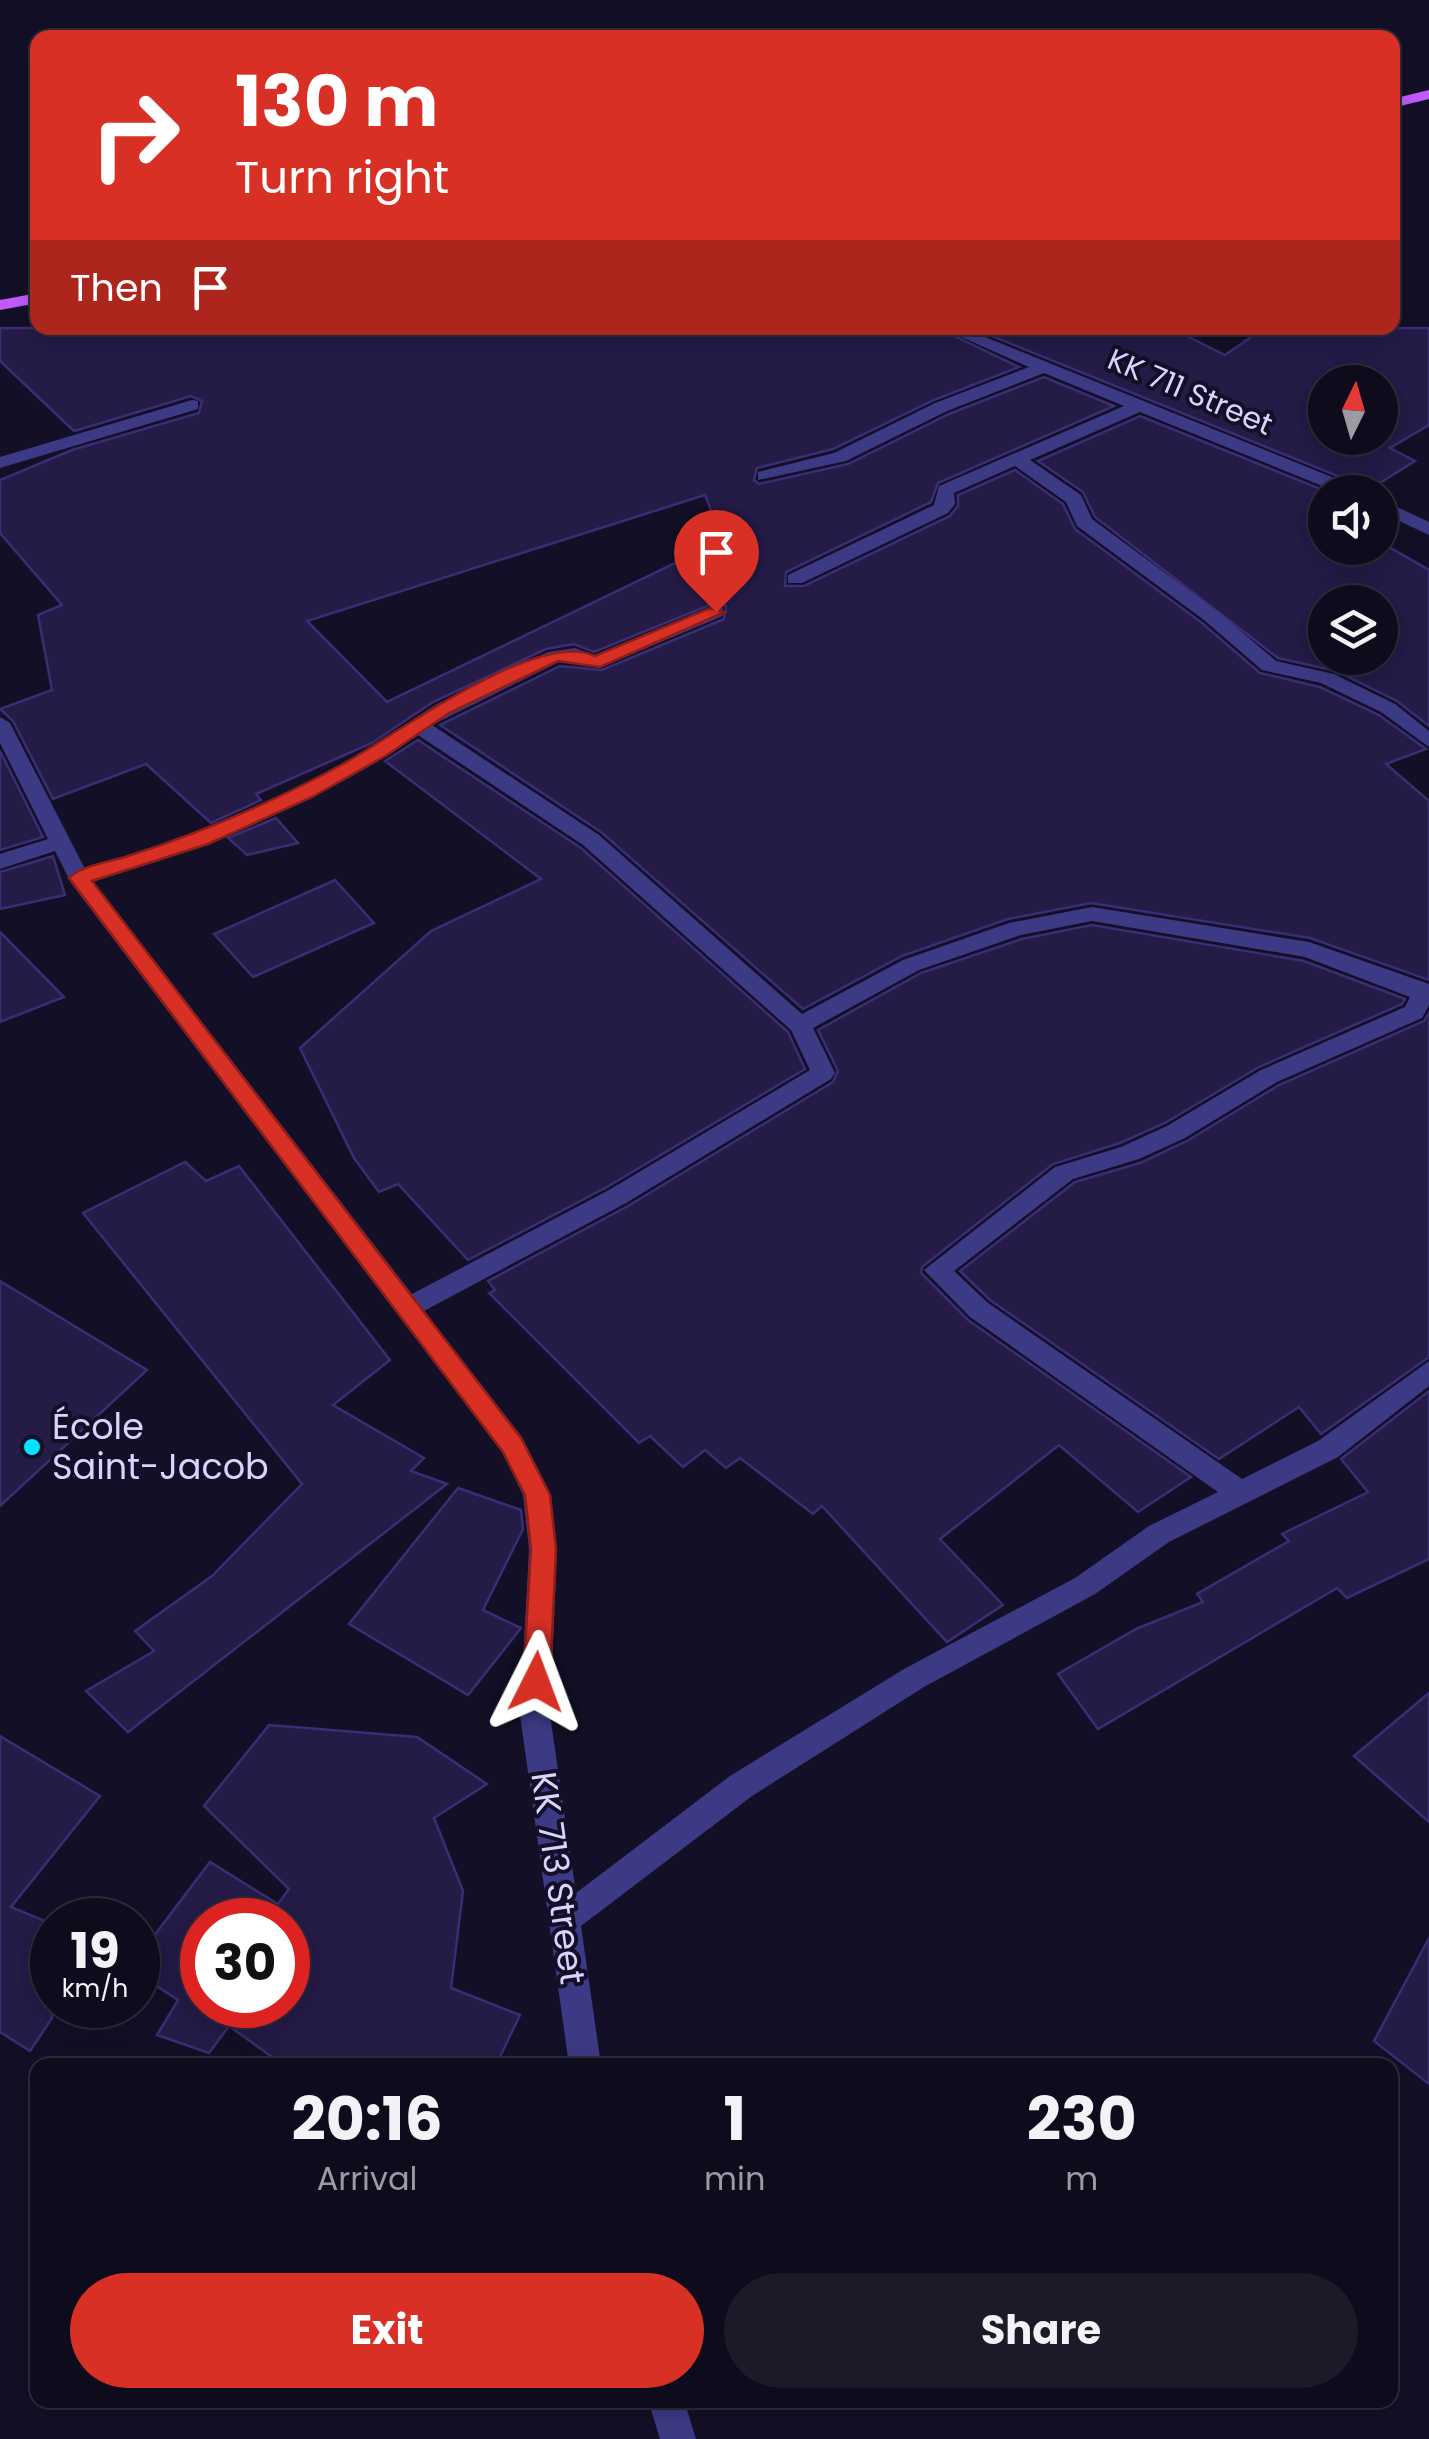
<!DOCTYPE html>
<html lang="en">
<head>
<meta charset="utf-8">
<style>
  body { margin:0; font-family:Poppins,sans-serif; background:#1c1929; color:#f1f3f6; height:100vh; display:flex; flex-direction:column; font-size:38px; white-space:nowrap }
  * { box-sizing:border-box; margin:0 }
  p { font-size:32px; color:#9b9ba3 }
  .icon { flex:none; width:55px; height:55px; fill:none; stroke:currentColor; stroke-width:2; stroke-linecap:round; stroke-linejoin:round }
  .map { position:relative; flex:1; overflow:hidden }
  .side { position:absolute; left:30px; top:2058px; width:1368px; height:350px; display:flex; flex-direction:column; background:#0e0b1c; border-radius:20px; box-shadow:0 5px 25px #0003,0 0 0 2px #2e2b3b }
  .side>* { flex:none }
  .banner { position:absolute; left:30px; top:30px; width:1370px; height:305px; border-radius:20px; box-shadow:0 5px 25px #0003,0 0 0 2px #2e2b3b; background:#d93025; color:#fff; overflow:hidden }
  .needle { width:65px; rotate:5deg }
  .fabs { position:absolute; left:1308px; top:365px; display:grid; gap:20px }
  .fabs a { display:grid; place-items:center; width:90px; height:90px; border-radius:50%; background:#0e0b1c; box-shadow:0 5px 25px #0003,0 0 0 2px #2e2b3b; font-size:50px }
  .speed { position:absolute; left:30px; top:1898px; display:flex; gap:20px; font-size:50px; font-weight:700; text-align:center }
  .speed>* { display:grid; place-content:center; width:130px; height:130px; border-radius:50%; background:#0e0b1c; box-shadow:0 5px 25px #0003,0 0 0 2px #2e2b3b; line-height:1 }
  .speed small { font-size:25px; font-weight:400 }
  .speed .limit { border:15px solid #d22; background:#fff; color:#111 }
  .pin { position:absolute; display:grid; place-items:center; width:85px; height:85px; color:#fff; margin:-102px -42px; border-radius:50% 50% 50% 0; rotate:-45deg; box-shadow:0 0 10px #0007 }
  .pin .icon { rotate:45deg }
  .me { position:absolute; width:110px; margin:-55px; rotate:3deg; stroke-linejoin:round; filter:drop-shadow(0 0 8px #0008) }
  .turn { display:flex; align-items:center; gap:35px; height:210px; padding:0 40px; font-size:45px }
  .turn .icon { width:130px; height:130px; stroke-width:2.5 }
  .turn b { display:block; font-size:70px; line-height:85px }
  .then { display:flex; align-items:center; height:95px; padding:0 40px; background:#0003; gap:20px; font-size:38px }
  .eta { display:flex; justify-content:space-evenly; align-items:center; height:170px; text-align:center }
  .eta b { font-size:60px; font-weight:700; line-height:70px }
  .primary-button { display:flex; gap:20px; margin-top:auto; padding:20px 40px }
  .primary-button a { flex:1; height:115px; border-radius:60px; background:#d93025; color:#fff; font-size:40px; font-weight:700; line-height:115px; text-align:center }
  .primary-button a+a { background:#1c1929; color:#f1f3f6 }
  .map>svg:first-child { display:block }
  .building { fill:#241b47; stroke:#3b2d73; stroke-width:2.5; fill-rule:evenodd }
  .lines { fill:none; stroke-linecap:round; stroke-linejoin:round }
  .minor { fill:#3d3a85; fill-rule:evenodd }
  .major { fill:#c25bff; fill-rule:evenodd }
  .route { fill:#d93025; stroke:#8d1f18; stroke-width:2.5 }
  .poi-dot { fill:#00e5ff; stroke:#130f26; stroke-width:4 }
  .labels { text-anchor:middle; stroke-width:8; stroke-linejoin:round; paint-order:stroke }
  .far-street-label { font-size:30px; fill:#d9d4ff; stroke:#130f26 }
  .poi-label { font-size:35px; fill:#d9d4ff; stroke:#130f26; text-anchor:start }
  .street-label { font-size:35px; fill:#d9d4ff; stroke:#130f26 }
</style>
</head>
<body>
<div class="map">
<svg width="1429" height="2439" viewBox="0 0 1429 2439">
  <rect width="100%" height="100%" fill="#130f26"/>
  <g class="building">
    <path d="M 0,328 L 938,328 L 1019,367 L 934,400 L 833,449 L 757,468 L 754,480 L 759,484 L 848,464 L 949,414 L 1044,377 L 1114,406 L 938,483 L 931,502 L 786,572 L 785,586 L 804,586 L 950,516 L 958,506 L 958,495 L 1015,470 L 1063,504 L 1075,529 L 1202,623 L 1260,673 L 1320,687 L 1379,715 L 1426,749 L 1386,764 L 1429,801 L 1429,980 L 1310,938 L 1091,903 L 1008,919 L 902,956 L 803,1009 L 601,832 L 440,725 L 560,666 L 602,670 L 724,619 L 726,606 L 717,602 L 594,652 L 574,644 L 546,649 L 433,702 L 372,743 L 256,794 L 261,800 L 211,823 L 146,764 L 53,799 L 13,721 L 0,709 L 52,690 L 38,615 L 62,605 L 0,533 L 0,480 L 72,450 L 199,413 L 202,401 L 191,396 L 74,431 L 0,361 ZM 705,495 L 723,540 L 387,702 L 307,621 Z"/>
    <path d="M 972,328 L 1171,328 L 1225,355 L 1264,328 L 1429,328 L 1429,425 L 1390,448 L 1415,461 L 1365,492 L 1360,485 ZM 1325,382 L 1380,382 L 1380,438 L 1325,438 Z"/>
    <path d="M 1140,416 L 1328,492 L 1325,548 L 1380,548 L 1380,542 L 1429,570 L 1429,726 L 1397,701 L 1336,671 L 1278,658 L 1095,517 L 1083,492 L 1038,461 ZM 1325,602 L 1380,602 L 1380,658 L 1325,658 Z"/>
    <path d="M 418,740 L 581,848 L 788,1032 L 805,1069 L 607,1187 L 468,1260 L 398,1184 L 379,1192 L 354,1158 L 300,1048 L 431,931 L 541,879 L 385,761 Z"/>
    <path d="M 0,751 L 43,837 L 0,850 Z"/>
    <path d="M 276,818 L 298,843 L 247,855 L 228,838 Z"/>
    <path d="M 53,856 L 65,895 L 0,909 L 0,872 Z"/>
    <path d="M 335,880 L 374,923 L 253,977 L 214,934 Z"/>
    <path d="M 1092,925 L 1304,961 L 1405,999 L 1402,1004 L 1259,1067 L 1165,1123 L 1120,1143 L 1053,1164 L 922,1267 L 921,1273 L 968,1320 L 1191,1477 L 1138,1512 L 1059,1445 L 940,1539 L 1003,1605 L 947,1642 L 822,1506 L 813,1514 L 740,1458 L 726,1468 L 705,1450 L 683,1467 L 650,1436 L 639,1443 L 489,1293 L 495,1290 L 488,1281 L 628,1206 L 833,1082 L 838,1071 L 818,1030 L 921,973 L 1022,939 Z"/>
    <path d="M 0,932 L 64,997 L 0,1022 Z"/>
    <path d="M 1429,1013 L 1429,1357 L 1321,1434 L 1299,1407 L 1219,1459 L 990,1300 L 960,1271 L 1075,1182 L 1140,1163 L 1187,1141 L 1279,1085 L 1424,1021 Z"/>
    <path d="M 185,1162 L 206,1181 L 239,1166 L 390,1360 L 333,1405 L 424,1458 L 411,1471 L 447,1484 L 128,1732 L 86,1691 L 154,1651 L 135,1631 L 212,1576 L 302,1484 L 83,1213 Z"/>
    <path d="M 0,1281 L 147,1370 L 0,1506 Z"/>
    <path d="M 1429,1391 L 1429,1559 L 1347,1598 L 1337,1588 L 1098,1729 L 1058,1674 L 1136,1629 L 1203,1602 L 1197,1594 L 1289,1541 L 1282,1534 L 1368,1492 L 1341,1459 Z"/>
    <path d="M 458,1488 L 521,1510 L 523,1529 L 483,1610 L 521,1628 L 468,1695 L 349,1624 Z"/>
    <path d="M 1429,1693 L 1429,1822 L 1354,1756 Z"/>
    <path d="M 269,1725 L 417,1737 L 487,1784 L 434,1818 L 463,1891 L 451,1988 L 520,2015 L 496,2065 L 283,2065 L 229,2026 L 209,2053 L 157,2035 L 178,2000 L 138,1974 L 138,1957 L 210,1862 L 278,1904 L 289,1889 L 204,1806 ZM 202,1920 L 288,1920 L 288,2005 L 202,2005 Z"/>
    <path d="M 0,1736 L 100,1796 L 11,1907 L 52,1924 L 52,2018 L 30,2051 L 0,2032 Z"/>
    <path d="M 1429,1938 L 1429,2084 L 1374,2041 Z"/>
  </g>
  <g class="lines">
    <g class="minor">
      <path d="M 550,31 L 566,35 L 568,38 L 545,38 L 545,32 Z"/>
      <path d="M 941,328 L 963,328 L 1359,488 L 1361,492 L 1337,492 L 1140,412 L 1030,460 L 1081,495 L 1092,519 L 1218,612 L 1276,661 L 1334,674 L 1395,704 L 1429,731 L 1429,747 L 1381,712 L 1321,683 L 1262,670 L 1204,620 L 1077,526 L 1066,502 L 1015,466 L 954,493 L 955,504 L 948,513 L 802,583 L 788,583 L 788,575 L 934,505 L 939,486 L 1124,406 L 1044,373 L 947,411 L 846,461 L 758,480 L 758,472 L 834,453 L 935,403 L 1029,367 Z"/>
      <path d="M 192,400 L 198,401 L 198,409 L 0,468 L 0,457 Z"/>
      <path d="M 1380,499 L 1429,522 L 1429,535 L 1380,512 Z"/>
      <path d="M 716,606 L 723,608 L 723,616 L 601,667 L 559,662 L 432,725 L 599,835 L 802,1014 L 903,960 L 1009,923 L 1092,907 L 1309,942 L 1429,984 L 1429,1005 L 1422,1018 L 1277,1082 L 1185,1138 L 1139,1159 L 1073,1179 L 954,1271 L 988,1303 L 1242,1479 L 1318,1441 L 1429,1361 L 1429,1386 L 1338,1457 L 1169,1542 L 1095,1594 L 924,1687 L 752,1796 L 581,1926 L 601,2065 L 569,2065 L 520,1715 L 529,1549 L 523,1495 L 502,1452 L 71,883 L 55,851 L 0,869 L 0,854 L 48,839 L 0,743 L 0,717 L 10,723 L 85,869 L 193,835 L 298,787 L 374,746 L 435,705 L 548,652 L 575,648 L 594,656 ZM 418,735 L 583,845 L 791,1030 L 810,1070 L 609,1190 L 412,1294 L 93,881 C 207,845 319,804 418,735 ZM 1092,921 L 1305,957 L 1410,997 L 1405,1007 L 1261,1070 L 1167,1126 L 1121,1147 L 1055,1167 L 924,1270 L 970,1317 L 1218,1492 L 1149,1526 L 1075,1578 L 904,1669 L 730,1776 L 576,1893 L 550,1715 L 557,1549 L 551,1495 L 522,1437 L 424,1311 L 626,1203 L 831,1079 L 835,1073 L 813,1028 L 919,970 L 1021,935 Z"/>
      <path d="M 648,2400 L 684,2400 L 696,2439 L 660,2439 Z"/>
    </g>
    <g class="major">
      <path d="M 1429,90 L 1429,99 L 1392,108 L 1392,99 Z"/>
      <path d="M 38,293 L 38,303 L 0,310 L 0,300 Z"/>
    </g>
  </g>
  <path class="route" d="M 710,608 L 725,612 L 600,667 L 558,661 L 449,713 L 387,755 L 312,797 L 208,844 L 92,881 L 521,1438 L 550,1495 L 556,1549 L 550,1682 L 546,1690 L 527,1690 L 523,1682 L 531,1549 L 525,1495 L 503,1452 L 69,878 C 81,866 108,862 125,857 C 201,833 273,802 343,764 C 396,735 538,628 595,656 Z"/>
  <circle class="poi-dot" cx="32" cy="1447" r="10"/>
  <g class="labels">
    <g class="far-street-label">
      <text transform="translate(1190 392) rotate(23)" y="10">KK 711 Street</text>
    </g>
    <g class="poi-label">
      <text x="52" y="1439">École<tspan x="52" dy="40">Saint-Jacob</tspan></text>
    </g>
    <g class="street-label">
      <text transform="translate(558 1878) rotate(82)" y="12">KK 713 Street</text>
    </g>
  </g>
</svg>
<div class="fabs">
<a><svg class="needle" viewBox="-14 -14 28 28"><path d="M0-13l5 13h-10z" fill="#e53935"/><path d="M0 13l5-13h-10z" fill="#9b9ba3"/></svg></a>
<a><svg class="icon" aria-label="sound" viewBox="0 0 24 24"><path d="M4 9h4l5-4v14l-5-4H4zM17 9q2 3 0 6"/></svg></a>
<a><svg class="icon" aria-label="layers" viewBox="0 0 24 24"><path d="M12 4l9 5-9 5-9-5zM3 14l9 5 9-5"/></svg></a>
</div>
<div class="speed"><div>19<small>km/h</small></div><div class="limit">30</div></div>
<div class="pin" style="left:716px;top:612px;background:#d93025"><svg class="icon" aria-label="arrive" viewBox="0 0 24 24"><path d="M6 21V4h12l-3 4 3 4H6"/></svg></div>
<svg class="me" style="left:536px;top:1682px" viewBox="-20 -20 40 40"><path d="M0-17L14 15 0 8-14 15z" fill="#d93025" stroke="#fff" stroke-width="4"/></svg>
<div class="banner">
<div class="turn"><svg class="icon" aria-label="right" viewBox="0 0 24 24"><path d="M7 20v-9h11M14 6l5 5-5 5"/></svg><div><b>130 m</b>Turn right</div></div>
<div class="then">Then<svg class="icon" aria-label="arrive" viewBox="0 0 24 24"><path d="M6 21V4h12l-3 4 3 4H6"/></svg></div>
</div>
<section class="side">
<div class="eta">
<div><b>20:16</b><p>Arrival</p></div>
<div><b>1</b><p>min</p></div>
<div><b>230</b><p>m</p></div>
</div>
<div class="primary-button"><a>Exit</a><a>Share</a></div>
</section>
</div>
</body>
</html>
